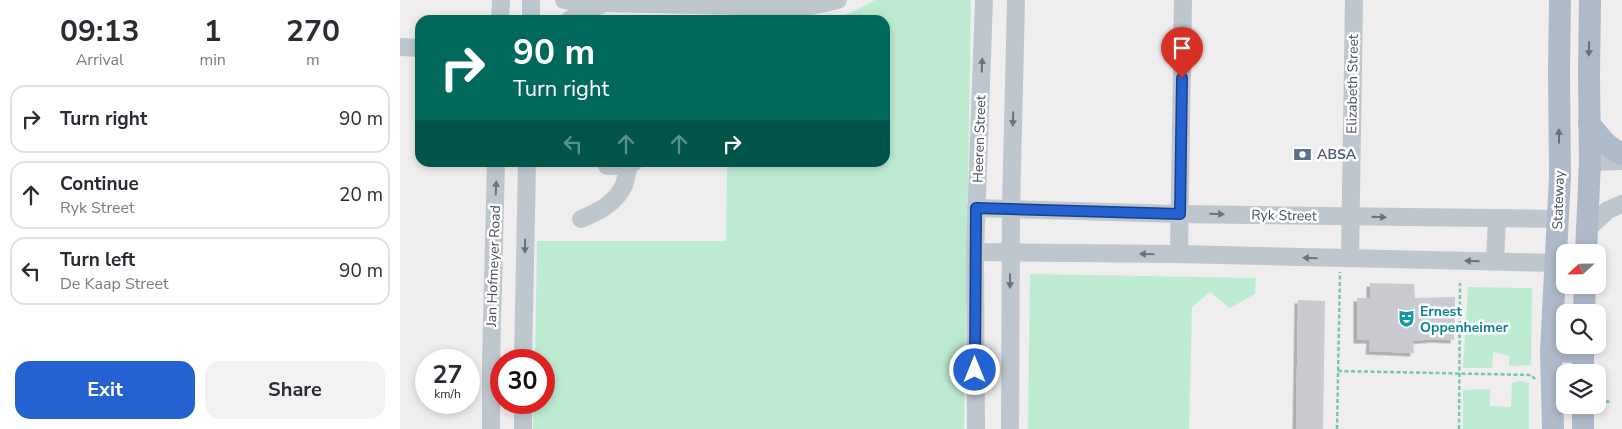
<!DOCTYPE html>
<html lang="en">
<head>
<meta charset="utf-8">
<style>
  body { margin:0; font-family:"Nunito Sans",sans-serif; background:#f2f2f3; color:#2b2b33; height:100vh; display:flex; flex-direction:column; font-size:19px; white-space:nowrap }
  * { box-sizing:border-box; margin:0 }
  p { font-size:16px; color:#7c7c81 }
  .icon { flex:none; width:28px; height:28px; fill:none; stroke:currentColor; stroke-width:2; stroke-linecap:round; stroke-linejoin:round }
  .map { position:relative; flex:1; overflow:hidden }
  .panel { display:flex; flex-direction:column; background:#fff; width:400px }
  .panel>* { flex:none }
  .hud { position:absolute; left:15px; top:15px; width:475px; height:152px; border-radius:15px; box-shadow:0 2px 8px #0003; background:#00695c; color:#fff; overflow:hidden }
  .needle { width:32px; rotate:248deg }
  .controls { position:absolute; left:1156px; top:244px; display:grid; gap:10px }
  .controls a { display:grid; place-items:center; width:50px; height:50px; border-radius:10px; background:#fff; box-shadow:0 2px 8px #0003; font-size:25px }
  .speed { position:absolute; left:15px; top:349px; display:flex; gap:10px; font-size:25px; font-weight:700; text-align:center }
  .speed>* { display:grid; place-content:center; width:65px; height:65px; border-radius:50%; background:#fff; box-shadow:0 2px 8px #0003; line-height:1 }
  .speed small { font-size:12px; font-weight:400 }
  .speed .limit { border:8px solid #d22; background:#fff; color:#111 }
  .pin { position:absolute; display:grid; place-items:center; width:42px; height:42px; color:#fff; margin:-51px -21px; border-radius:50% 50% 50% 0; rotate:-45deg; box-shadow:0 0 5px #0007 }
  .pin .icon { rotate:45deg }
  .me { position:absolute; width:55px; margin:-28px; rotate:0deg; stroke-linejoin:round; filter:drop-shadow(0 0 4px #0008) }
  .turn { display:flex; align-items:center; gap:18px; height:105px; padding:0 15px; font-size:22px }
  .turn .icon { width:65px; height:65px; stroke-width:2.5 }
  .turn b { display:block; font-size:35px; line-height:42px }
  .lanes { display:flex; align-items:center; height:48px; padding:0 15px; background:#0003; justify-content:center; gap:25px; direction:ltr }
  .lanes .off { opacity:.35 }
  .eta { display:flex; justify-content:space-evenly; align-items:center; height:85px; text-align:center }
  .eta b { font-size:30px; font-weight:700; line-height:35px }
  .primary-button { display:flex; gap:10px; margin-top:auto; padding:10px 15px }
  .primary-button a { flex:1; height:58px; border-radius:15px; background:#2462d1; color:#fff; font-size:20px; font-weight:700; line-height:58px; text-align:center }
  .primary-button a+a { background:#f2f2f3; color:#2b2b33 }
  ul { padding:0; list-style:none }
  li { display:flex; align-items:center; gap:15px; height:68px; margin:0 10px 8px; padding:0 5px; border:2px solid #e1e1e2; border-radius:15px }
  li div { flex:1 }
  li b { display:block; font-size:19px }
  li em { font-style:normal }
  main { display:flex; flex:1; min-height:0 }
  .map>svg:first-child { display:block }
  .green { fill:#bdebd2 }
  .building { fill:#cacbd1; filter:url(#shadow) }
  .lines { fill:none; stroke-linecap:round; stroke-linejoin:round }
  .path { stroke:#77c6a6; stroke-width:2.5; stroke-dasharray:4 2.5; stroke-linecap:butt }
  .minor { stroke:#bec6ce; stroke-width:18 }
  .major { stroke:#aebaca; stroke-width:22 }
  .oneway { fill:#656e7b }
  .oneway2 { fill:#6a727c }
  .route-casing { stroke:#174088; stroke-width:12 }
  .route { stroke:#2462d1; stroke-width:9 }
  .labels { text-anchor:middle; stroke-width:5; stroke-linejoin:round; paint-order:stroke }
  .street-label { font-size:14px; fill:#464e59; stroke:#fff }
  .service-label { font-size:14px; font-weight:bold; fill:#4e5e75; stroke:#fff; text-anchor:start }
  .culture-label { font-size:14px; font-weight:bold; fill:#0d838f; stroke:#fff; text-anchor:start }
</style>
</head>
<body>
<main>
<section class="panel">
<div class="eta">
<div><b>09:13</b><p>Arrival</p></div>
<div><b>1</b><p>min</p></div>
<div><b>270</b><p>m</p></div>
</div>
<ul>
<li><svg class="icon" aria-label="right" viewBox="0 0 24 24"><path d="M7 20v-9h11M14 6l5 5-5 5"/></svg><div><b>Turn right</b></div><em>90 m</em></li>
<li><svg class="icon" aria-label="ahead" viewBox="0 0 24 24"><path d="M12 20V5M6 11l6-6 6 6"/></svg><div><b>Continue</b><p>Ryk Street</p></div><em>20 m</em></li>
<li><svg class="icon" aria-label="left" viewBox="0 0 24 24"><path d="M17 20v-9H6M10 6l-5 5 5 5"/></svg><div><b>Turn left</b><p>De Kaap Street</p></div><em>90 m</em></li>
</ul>
<div class="primary-button"><a>Exit</a><a>Share</a></div>
</section>
<div class="map">
<svg width="1222" height="429" viewBox="0 0 1222 429">
  <defs>
    <filter id="shadow"><feDropShadow dx="-3.5" dy="3.5" stdDeviation="0" flood-color="#0004"/></filter>
  </defs>
  <rect width="100%" height="100%" fill="#efeded"/>
  <g class="green">
    <path d="M 475,0 L 571,0 L 564,429 L 133,429 L 134,403 L 144,402 L 144,360 L 135,360 L 137,241 L 326,241 L 327,163 L 485,162 L 485,20 L 426,20 L 450,13 Z"/>
    <path d="M 329,15 L 382,20 L 329,20 Z"/>
    <path d="M 630,274 L 856,278 L 855,294 L 830,308 L 810,292 L 792,307 L 789,429 L 628,429 Z"/>
    <path d="M 1068,287 L 1132,288 L 1131,365 L 1109,366 L 1109,356 L 1093,352 L 1092,368 L 1063,368 Z"/>
    <path d="M 1120,381 L 1129,383 L 1129,429 L 1063,429 L 1063,390 L 1090,389 L 1090,406 L 1111,407 L 1112,383 Z"/>
  </g>
  <g class="building">
    <path d="M 970,283 L 1014,284 L 1015,298 L 1055,297 L 1054,340 L 1034,339 L 1013,341 L 1014,353 L 969,351 L 970,340 L 957,340 L 957,298 L 970,298 Z"/>
    <path d="M 898,300 L 925,301 L 923,429 L 896,429 Z"/>
  </g>
  <g class="lines">
    <g class="path">
      <path d="M 938,371 L 1131,375 L 1135,379"/>
      <path d="M 1199,401 L 1212,402"/>
      <path d="M 937,429 L 940,272"/>
      <path d="M 1059,429 L 1060,283"/>
    </g>
    <g class="minor">
      <path d="M 164,0 L 206,3 L 389,7 L 411,6 L 438,0"/>
      <path d="M 100,20 L 101,0"/>
      <path d="M 131,20 L 131,0"/>
      <path d="M 169,20 L 176,15 L 201,5"/>
      <path d="M 0,47 L 20,48"/>
      <path d="M 1190,162 L 1222,161"/>
      <path d="M 207,166 L 229,166 L 234,162"/>
      <path d="M 576,208 L 779,214 L 1157,219"/>
      <path d="M 181,219 C 198,212 216,203 224,185 C 226,179 227,172 229,166"/>
      <path d="M 1187,229 L 1208,210 L 1222,204"/>
      <path d="M 575,252 L 779,254 L 1156,263"/>
      <path d="M 779,254 L 783,0"/>
      <path d="M 950,258 L 954,0"/>
      <path d="M 1095,261 L 1097,219"/>
      <path d="M 123,360 L 127,162"/>
      <path d="M 91,429 L 91,361 L 96,162"/>
      <path d="M 123,429 L 123,402"/>
      <path d="M 576,429 L 575,252 L 584,0"/>
      <path d="M 610,429 L 611,209 L 616,0"/>
    </g>
    <g class="major">
      <path d="M 1189,123 C 1199,136 1207,147 1222,154"/>
      <path d="M 1186,252 L 1190,162 L 1189,74 L 1190,0"/>
      <path d="M 1184,312 L 1185,285"/>
      <path d="M 1151,351 L 1183,352"/>
      <path d="M 1183,372 L 1183,345"/>
      <path d="M 1153,429 L 1151,351 L 1160,177 L 1159,73 L 1160,0"/>
      <path d="M 1183,429 L 1183,405"/>
    </g>
  </g>
  <defs><path id="oneway-solid" d="M-6-.8H1V-3.2L6.5 0L1 3.2V.8H-6Z" transform="scale(1.25)"/></defs>
  <g class="oneway">
    <use href="#oneway-solid" transform="translate(1189 49) rotate(91)"/>
    <use href="#oneway-solid" transform="translate(1159 136) rotate(-91)"/>
  </g>
  <g class="oneway2">
    <use href="#oneway-solid" transform="translate(582 65) rotate(-88)"/>
    <use href="#oneway-solid" transform="translate(613 119) rotate(92)"/>
    <use href="#oneway-solid" transform="translate(96 188) rotate(-88)"/>
    <use href="#oneway-solid" transform="translate(817 214) rotate(1)"/>
    <use href="#oneway-solid" transform="translate(979 217) rotate(1)"/>
    <use href="#oneway-solid" transform="translate(125 246) rotate(91)"/>
    <use href="#oneway-solid" transform="translate(747 254) rotate(-179)"/>
    <use href="#oneway-solid" transform="translate(910 258) rotate(-179)"/>
    <use href="#oneway-solid" transform="translate(1072 261) rotate(-179)"/>
    <use href="#oneway-solid" transform="translate(610 281) rotate(90)"/>
  </g>
  <g class="lines">
    <defs>
      <path id="route" d="M 575,370 L 576,208 L 780,214 L 782,78"/>
    </defs>
    <use href="#route" class="route-casing"/>
    <use href="#route" class="route"/>
  </g>
  <defs>
    <symbol id="bank-bare" viewBox="-9 -9 18 18"><path d="M-6-4H6V4H-6ZM0-2.3a2.3 2.3 0 1 0 0 4.6a2.3 2.3 0 1 0 0-4.6Z" fill="#5c6f8a" stroke="#fff" stroke-width="2.5" paint-order="stroke"/></symbol>
    <symbol id="theatre-bare" viewBox="-9 -9 18 18"><path d="M-5-5.5Q0-4 5-5.5V0Q5 5 0 6Q-5 5-5 0ZM-3.3-2.5H-1v1.5H-3.3ZM1-2.5H3.3v1.5H1ZM-2.8 1Q0 5.5 2.8 1Z" fill="#0f9aa8" stroke="#fff" stroke-width="2.5" paint-order="stroke"/></symbol>
  </defs>
  <g fill-rule="evenodd">
    <use href="#bank-bare" x="890" y="142" width="25" height="25"/>
    <use href="#theatre-bare" x="994" y="306" width="25" height="25"/>
  </g>
  <g class="labels">
    <g class="street-label">
      <text transform="translate(952 84) rotate(-89)" y="5">Elizabeth Street</text>
      <text transform="translate(579 139) rotate(-88)" y="5">Heeren Street</text>
      <text transform="translate(1158 200) rotate(-88)" y="5">Stateway</text>
      <text transform="translate(884 215) rotate(1)" y="5">Ryk Street</text>
      <text transform="translate(93 266) rotate(-88)" y="5">Jan Hofmeyer Road</text>
    </g>
    <g class="service-label">
      <text x="917" y="159">ABSA</text>
    </g>
    <g class="culture-label">
      <text x="1020" y="316">Ernest<tspan x="1020" dy="16">Oppenheimer</tspan></text>
    </g>
  </g>
</svg>
<div class="controls">
<a><svg class="needle" viewBox="-14 -14 28 28"><path d="M0-13l5 13h-10z" fill="#e53935"/><path d="M0 13l5-13h-10z" fill="#7c7c81"/></svg></a>
<a><svg class="icon" aria-label="search" viewBox="0 0 24 24"><circle cx="10" cy="10" r="6"/><path d="M15 15l6 6"/></svg></a>
<a><svg class="icon" aria-label="layers" viewBox="0 0 24 24"><path d="M12 4l9 5-9 5-9-5zM3 14l9 5 9-5"/></svg></a>
</div>
<div class="speed"><div>27<small>km/h</small></div><div class="limit">30</div></div>
<div class="pin" style="left:782px;top:78px;background:#d93025"><svg class="icon" aria-label="arrive" viewBox="0 0 24 24"><path d="M6 21V4h12l-3 4 3 4H6"/></svg></div>
<svg class="me" style="left:575px;top:370px" viewBox="-20 -20 40 40"><circle r="17" fill="#2462d1" stroke="#fff" stroke-width="3"/><path d="M0-11L8 9 0 5-8 9z" fill="#fff"/></svg>
<div class="hud">
<div class="turn"><svg class="icon" aria-label="right" viewBox="0 0 24 24"><path d="M7 20v-9h11M14 6l5 5-5 5"/></svg><div><b>90 m</b>Turn right</div></div>
<div class="lanes"><svg class="icon off" aria-label="left" viewBox="0 0 24 24"><path d="M17 20v-9H6M10 6l-5 5 5 5"/></svg><svg class="icon off" aria-label="ahead" viewBox="0 0 24 24"><path d="M12 20V5M6 11l6-6 6 6"/></svg><svg class="icon off" aria-label="ahead" viewBox="0 0 24 24"><path d="M12 20V5M6 11l6-6 6 6"/></svg><svg class="icon" aria-label="right" viewBox="0 0 24 24"><path d="M7 20v-9h11M14 6l5 5-5 5"/></svg></div>
</div>
</div>
</main>
</body>
</html>
